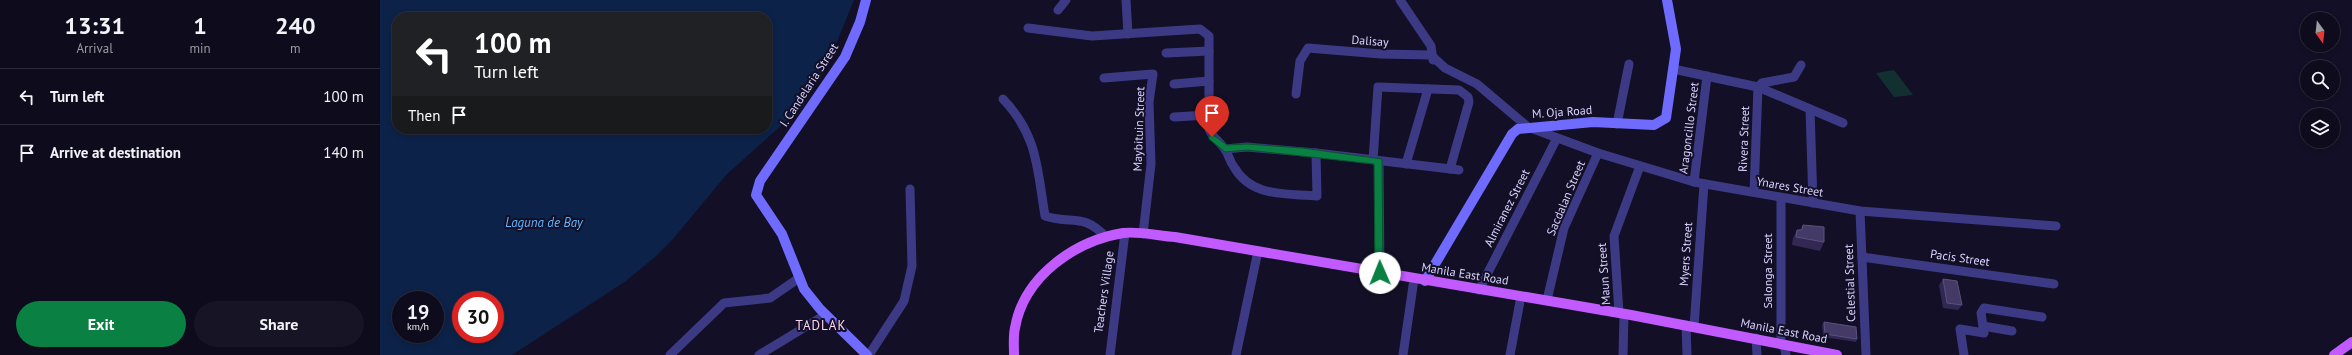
<!DOCTYPE html>
<html lang="en">
<head>
<meta charset="utf-8">
<style>
  body { margin:0; font-family:"PT Sans",sans-serif; background:#171425; color:#f1f3f6; height:100vh; display:flex; flex-direction:column; font-size:15px; white-space:nowrap }
  * { box-sizing:border-box; margin:0 }
  p { font-size:13px; color:#9b9ba3 }
  .icon { flex:none; width:22px; height:22px; fill:none; stroke:currentColor; stroke-width:2; stroke-linecap:round; stroke-linejoin:round }
  .map { position:relative; flex:1; overflow:hidden }
  .sheet { display:flex; flex-direction:column; background:#0e0b1c; width:380px }
  .sheet>* { flex:none }
  .top-card { position:absolute; left:12px; top:12px; width:380px; height:122px; border-radius:16px; box-shadow:0 2px 6px #0003,0 0 0 1px #2e2b3b; background:#202124; color:#fff; overflow:hidden }
  .needle { width:26px; rotate:165deg }
  .buttons { position:absolute; left:1920px; top:12px; display:grid; gap:8px }
  .buttons a { display:grid; place-items:center; width:40px; height:40px; border-radius:50%; background:#0e0b1c; box-shadow:0 2px 6px #0003,0 0 0 1px #2e2b3b; font-size:20px }
  .speed { position:absolute; left:12px; top:291px; display:flex; gap:8px; font-size:20px; font-weight:700; text-align:center }
  .speed>* { display:grid; place-content:center; width:52px; height:52px; border-radius:50%; background:#0e0b1c; box-shadow:0 2px 6px #0003,0 0 0 1px #2e2b3b; line-height:1 }
  .speed small { font-size:10px; font-weight:400 }
  .speed .limit { border:6px solid #d22; background:#fff; color:#111 }
  .pin { position:absolute; display:grid; place-items:center; width:34px; height:34px; color:#fff; margin:-41px -17px; border-radius:50% 50% 50% 0; rotate:-45deg; box-shadow:0 0 4px #0007 }
  .pin .icon { rotate:45deg }
  .me { position:absolute; width:44px; margin:-22px; rotate:359deg; stroke-linejoin:round; filter:drop-shadow(0 0 3px #0008) }
  .turn { display:flex; align-items:center; gap:14px; height:84px; padding:0 16px; font-size:18px }
  .turn .icon { width:52px; height:52px; stroke-width:2.5 }
  .turn b { display:block; font-size:28px; line-height:34px }
  .then { display:flex; align-items:center; height:38px; padding:0 16px; background:#0003; gap:8px; font-size:15px }
  .eta { display:flex; justify-content:space-evenly; align-items:center; height:68px; text-align:center }
  .eta b { font-size:24px; font-weight:700; line-height:28px }
  .button { display:flex; gap:8px; margin-top:auto; padding:8px 16px }
  .button a { flex:1; height:46px; border-radius:24px; background:#0b8043; color:#fff; font-size:16px; font-weight:700; line-height:46px; text-align:center }
  .button a+a { background:#171425; color:#f1f3f6 }
  ul { padding:0; list-style:none }
  li { display:flex; align-items:center; gap:12px; height:56px; padding:0 16px; border-top:1px solid #2e2b3b }
  li div { flex:1 }
  li b { display:block; font-size:15px }
  li em { font-style:normal }
  main { display:flex; flex:1; min-height:0 }
  .map>svg:first-child { display:block }
  .green { fill:#12302f }
  .water { fill:#0c2248; fill-rule:evenodd }
  .lines { fill:none; stroke-linecap:round; stroke-linejoin:round }
  .street { stroke:#3d3a85; stroke-width:9 }
  .secondary { stroke:#6f6bff; stroke-width:10 }
  .primary { stroke:#c25bff; stroke-width:10 }
  .wall { fill:#312854 }
  .building { fill:#433a66; stroke:#5a527e }
  .route { fill:#0b8043; stroke:#07532c }
  .labels { text-anchor:middle; stroke-width:4; stroke-linejoin:round; paint-order:stroke }
  .street-label { font-size:12px; fill:#d9d4ff; stroke:#130f26 }
  .water-label { font-size:13px; font-style:italic; fill:#62b6ff; stroke:#130f26 }
  .neighbourhood-label { font-size:13px; letter-spacing:1px; fill:#ffd6f0; stroke:#130f26 }
</style>
</head>
<body>
<main>
<section class="sheet">
<div class="eta">
<div><b>13:31</b><p>Arrival</p></div>
<div><b>1</b><p>min</p></div>
<div><b>240</b><p>m</p></div>
</div>
<ul>
<li><svg class="icon" aria-label="left" viewBox="0 0 24 24"><path d="M17 20v-9H6M10 6l-5 5 5 5"/></svg><div><b>Turn left</b></div><em>100 m</em></li>
<li><svg class="icon" aria-label="arrive" viewBox="0 0 24 24"><path d="M6 21V4h12l-3 4 3 4H6"/></svg><div><b>Arrive at destination</b></div><em>140 m</em></li>
</ul>
<div class="button"><a>Exit</a><a>Share</a></div>
</section>
<div class="map">
<svg width="1972" height="355" viewBox="0 0 1972 355">
  <rect width="100%" height="100%" fill="#130f26"/>
  <path class="green" d="M 1514,70 L 1533,95 L 1514,97 L 1496,73 Z"/>
  <path class="water" d="M 0,0 L 474,0 L 447,66 L 423,106 L 347,174 L 293,239 L 275,257 L 246,281 L 132,355 L 0,355 ZM 17,17 L 387,17 L 387,129 L 17,129 ZM 21,300 L 55,300 L 55,334 L 21,334 ZM 81,300 L 115,300 L 115,334 L 81,334 Z"/>
  <g class="lines">
    <g class="street">
      <path d="M 746,0 L 748,34"/>
      <path d="M 1020,0 L 1051,46 L 1053,60"/>
      <path d="M 678,10 L 686,0"/>
      <path d="M 648,28 L 712,36 L 820,29 L 829,36 L 829,129 C 833,139 841,142 846,151 C 849,156 850,162 854,167 C 872,198 906,193 937,196 L 936,153"/>
      <path d="M 786,53 L 829,51"/>
      <path d="M 1293,69 L 1378,87 L 1463,123"/>
      <path d="M 724,78 L 773,74 L 769,102 L 771,164 L 763,234"/>
      <path d="M 794,84 L 829,81"/>
      <path d="M 916,94 L 920,61 L 928,48 L 1001,54 L 1051,55 L 1065,68 L 1097,84 L 1148,127 L 1218,153 L 1314,182 L 1480,211 L 1676,226"/>
      <path d="M 623,99 C 658,136 657,168 665,216 C 693,225 702,212 726,237"/>
      <path d="M 1430,109 L 1433,203"/>
      <path d="M 794,117 L 828,115"/>
      <path d="M 1237,124 L 1249,64"/>
      <path d="M 845,149 L 867,147 L 936,153 L 1079,170"/>
      <path d="M 993,160 L 998,87 L 1079,90 L 1088,97 L 1089,102 L 1070,169"/>
      <path d="M 999,161 L 1000,273"/>
      <path d="M 1026,164 L 1048,89"/>
      <path d="M 1314,182 L 1327,76"/>
      <path d="M 1374,192 L 1378,87 L 1382,83 L 1414,77 L 1421,65"/>
      <path d="M 1401,198 L 1401,344"/>
      <path d="M 1480,211 L 1486,355"/>
      <path d="M 1482,257 L 1674,284"/>
      <path d="M 1099,290 L 1177,138"/>
      <path d="M 1167,300 L 1184,228 L 1218,153"/>
      <path d="M 1239,313 L 1234,236 L 1260,166"/>
      <path d="M 1306,325 L 1307,355"/>
      <path d="M 1603,326 L 1632,331"/>
      <path d="M 1314,327 L 1324,184"/>
      <path d="M 1376,338 L 1377,355"/>
      <path d="M 1404,344 L 1406,355"/>
      <path d="M 290,355 L 344,303 L 390,298 L 419,278"/>
      <path d="M 379,355 L 445,315"/>
      <path d="M 489,355 L 524,301 L 532,266 L 530,189"/>
      <path d="M 730,355 L 745,233"/>
      <path d="M 856,355 L 878,251"/>
      <path d="M 1023,355 L 1034,279"/>
      <path d="M 1130,355 L 1141,296"/>
      <path d="M 1243,355 L 1244,314"/>
      <path d="M 1584,355 L 1580,329 L 1604,333 L 1601,313 L 1604,308 L 1662,317"/>
    </g>
    <g class="secondary">
      <path d="M 486,0 L 480,22 L 465,57 L 380,181 L 376,195 L 402,234 L 424,289 L 440,309 L 487,355"/>
      <path d="M 1045,281 L 1132,134 L 1138,129 L 1213,122 L 1274,125 L 1286,118 L 1296,49 L 1287,0"/>
    </g>
    <g class="primary">
      <path d="M 634,355 C 634,346 633,336 635,328 C 644,276 695,241 743,233 C 759,231 779,236 795,237 L 1251,315 L 1457,355"/>
      <path d="M 1954,355 L 1972,342"/>
    </g>
  </g>
  <g class="wall">
    <path d="M 1423,225 L 1444,242 L 1440,251 L 1412,245 L 1413,238 L 1417,230 L 1420,230 Z"/>
    <path d="M 1563,279 L 1582,305 L 1578,310 L 1563,308 L 1559,285 Z"/>
    <path d="M 1444,322 L 1477,339 L 1476,342 L 1443,337 L 1442,325 Z"/>
  </g>
  <g class="building">
    <path d="M 1423,225 L 1444,227 L 1444,242 L 1416,237 L 1417,230 L 1422,230 Z"/>
    <path d="M 1563,279 L 1577,281 L 1582,305 L 1567,303 Z"/>
    <path d="M 1444,322 L 1476,327 L 1477,339 L 1445,334 Z"/>
  </g>
  <path class="route" d="M 832,134 L 847,145 L 867,144 L 922,148 L 1002,159 L 1003,276 L 1000,277 L 995,273 L 994,164 L 867,150 L 845,152 L 829,139 L 829,135 Z"/>
  <g class="labels">
    <g class="street-label">
      <text transform="translate(990 41) rotate(4)" y="4">Dalisay</text>
      <text transform="translate(429 85) rotate(-57)" y="4">I. Candelaria Street</text>
      <text transform="translate(1182 112) rotate(-4)" y="4">M. Oja Road</text>
      <text transform="translate(1309 128) rotate(-83)" y="4">Aragoncillo Street</text>
      <text transform="translate(759 129) rotate(-88)" y="4">Maybituin Street</text>
      <text transform="translate(1364 139) rotate(-88)" y="4">Rivera Street</text>
      <text transform="translate(1410 187) rotate(10)" y="4">Ynares Street</text>
      <text transform="translate(1186 198) rotate(-67)" y="4">Sacdalan Street</text>
      <text transform="translate(1127 208) rotate(-63)" y="4">Almiranez Street</text>
      <text transform="translate(1306 254) rotate(-86)" y="4">Myers Street</text>
      <text transform="translate(1580 258) rotate(8)" y="4">Pacis Street</text>
      <text transform="translate(1388 271) rotate(-90)" y="4">Salonga Street</text>
      <text transform="translate(1085 274) rotate(9)" y="4">Manila East Road</text>
      <text transform="translate(1224 274) rotate(-94)" y="4">Maun Street</text>
      <text transform="translate(1470 283) rotate(-92)" y="4">Celestial Street</text>
      <text transform="translate(724 292) rotate(-82)" y="4">Teachers Village</text>
      <text transform="translate(1404 331) rotate(11)" y="4">Manila East Road</text>
    </g>
    <g class="water-label">
      <text x="164" y="227">Laguna de Bay</text>
    </g>
    <g class="neighbourhood-label">
      <text x="441" y="330">TADLAK</text>
    </g>
  </g>
</svg>
<div class="buttons">
<a><svg class="needle" viewBox="-14 -14 28 28"><path d="M0-13l5 13h-10z" fill="#e53935"/><path d="M0 13l5-13h-10z" fill="#9b9ba3"/></svg></a>
<a><svg class="icon" aria-label="search" viewBox="0 0 24 24"><circle cx="10" cy="10" r="6"/><path d="M15 15l6 6"/></svg></a>
<a><svg class="icon" aria-label="layers" viewBox="0 0 24 24"><path d="M12 4l9 5-9 5-9-5zM3 14l9 5 9-5"/></svg></a>
</div>
<div class="speed"><div>19<small>km/h</small></div><div class="limit">30</div></div>
<div class="pin" style="left:832px;top:137px;background:#d93025"><svg class="icon" aria-label="arrive" viewBox="0 0 24 24"><path d="M6 21V4h12l-3 4 3 4H6"/></svg></div>
<svg class="me" style="left:1000px;top:273px" viewBox="-20 -20 40 40"><circle r="19" fill="#fff"/><path d="M0-13L10 11 0 6-10 11z" fill="#0b8043"/></svg>
<div class="top-card">
<div class="turn"><svg class="icon" aria-label="left" viewBox="0 0 24 24"><path d="M17 20v-9H6M10 6l-5 5 5 5"/></svg><div><b>100 m</b>Turn left</div></div>
<div class="then">Then<svg class="icon" aria-label="arrive" viewBox="0 0 24 24"><path d="M6 21V4h12l-3 4 3 4H6"/></svg></div>
</div>
</div>
</main>
</body>
</html>
